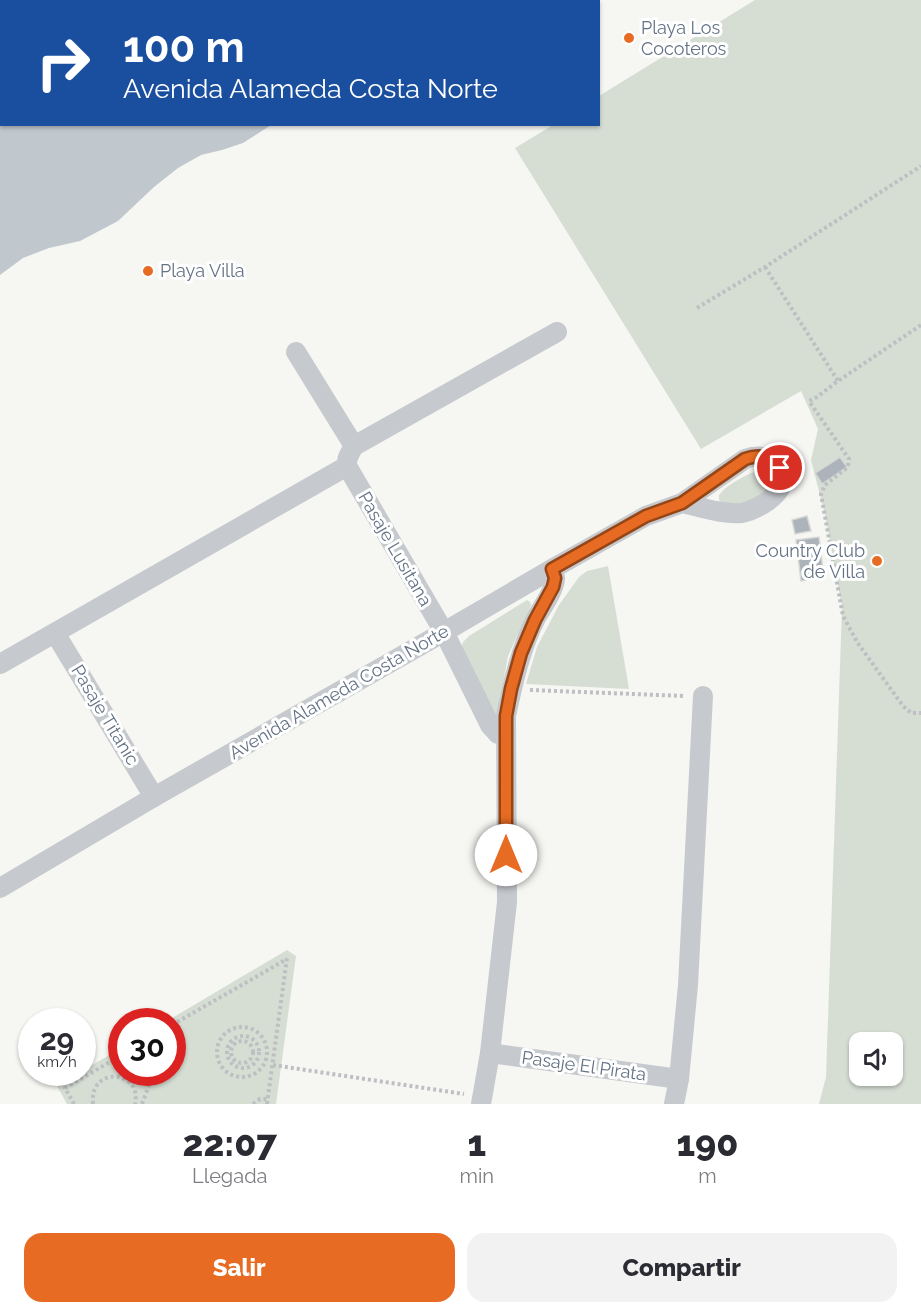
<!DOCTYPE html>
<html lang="es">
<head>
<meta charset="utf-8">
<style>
  body { margin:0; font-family:Raleway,sans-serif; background:#f2f2f3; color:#2b2b33; height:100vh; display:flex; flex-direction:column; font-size:22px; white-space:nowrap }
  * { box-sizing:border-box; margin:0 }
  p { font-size:20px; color:#7c7c81 }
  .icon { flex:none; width:33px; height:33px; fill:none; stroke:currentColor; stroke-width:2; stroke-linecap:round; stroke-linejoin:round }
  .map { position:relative; height:1104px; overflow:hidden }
  .sheet { display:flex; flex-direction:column; background:#fff; flex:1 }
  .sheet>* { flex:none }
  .hud { position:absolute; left:0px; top:0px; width:600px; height:126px; box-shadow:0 2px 4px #0004; background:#1a4fa0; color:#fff; overflow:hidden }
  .controls { position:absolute; left:849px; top:1032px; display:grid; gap:12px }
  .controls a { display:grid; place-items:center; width:54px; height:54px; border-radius:12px; background:#fff; box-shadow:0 2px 4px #0004; font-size:30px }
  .speed { position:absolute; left:18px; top:1008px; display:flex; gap:12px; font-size:30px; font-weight:700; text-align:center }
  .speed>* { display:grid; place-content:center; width:78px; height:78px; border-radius:50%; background:#fff; box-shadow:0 2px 4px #0004; line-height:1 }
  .speed small { font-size:15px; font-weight:400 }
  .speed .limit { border:9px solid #d22; background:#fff; color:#111 }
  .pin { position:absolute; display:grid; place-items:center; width:51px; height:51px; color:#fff; margin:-26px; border:3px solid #fff; border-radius:50%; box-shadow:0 2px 6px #0007 }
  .me { position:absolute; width:66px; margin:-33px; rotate:0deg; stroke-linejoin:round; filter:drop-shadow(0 0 4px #0008) }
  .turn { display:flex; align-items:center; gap:21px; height:126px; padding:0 24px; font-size:27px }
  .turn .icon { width:78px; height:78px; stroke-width:2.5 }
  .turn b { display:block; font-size:42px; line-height:51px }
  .eta { display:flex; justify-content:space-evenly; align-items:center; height:102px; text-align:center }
  .eta b { font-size:36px; font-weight:800; line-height:42px }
  .button { display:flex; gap:12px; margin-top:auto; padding:12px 24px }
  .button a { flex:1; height:69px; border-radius:18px; background:#e76b22; color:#fff; font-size:24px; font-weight:800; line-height:69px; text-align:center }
  .button a+a { background:#f2f2f3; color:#2b2b33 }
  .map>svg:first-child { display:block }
  .green { fill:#d6ded4; fill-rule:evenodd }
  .water { fill:#c0c8ce }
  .building { fill:#acb3ba; stroke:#d7d8d5; stroke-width:1.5 }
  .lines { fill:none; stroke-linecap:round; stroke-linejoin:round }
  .path { stroke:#bdbfc2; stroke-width:4; stroke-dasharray:3 3; stroke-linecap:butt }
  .minor { stroke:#c6c9cd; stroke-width:20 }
  .route-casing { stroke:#964616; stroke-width:15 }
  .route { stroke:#e76b22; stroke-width:10 }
  .poi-dot { fill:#e76b22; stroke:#fff; stroke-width:2 }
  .labels { text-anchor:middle; stroke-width:6; stroke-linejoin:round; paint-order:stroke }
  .poi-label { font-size:18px; fill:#647285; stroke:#fff; text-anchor:start }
  .street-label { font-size:18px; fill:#647285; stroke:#fff }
</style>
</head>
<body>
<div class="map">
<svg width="921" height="1104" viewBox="0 0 921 1104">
  <rect width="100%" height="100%" fill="#f6f6f3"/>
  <g class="green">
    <path d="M 755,0 L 921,0 L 921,1104 L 819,1104 L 826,1077 L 842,607 L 825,515 L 811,460 L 818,429 L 801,391 L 701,449 L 515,148 L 553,125 L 598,124 L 599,96 ZM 860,1042 L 892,1042 L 892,1076 L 860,1076 Z"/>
    <path d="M 762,469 L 767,470 L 771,472 L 772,478 L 770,486 L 764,493 L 744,505 L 725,505 L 719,500 L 719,495 C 727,484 749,473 762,469 Z"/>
    <path d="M 608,566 L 629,689 L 526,684 L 537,647 L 559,605 L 579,577 L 587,571 Z"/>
    <path d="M 527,600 L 530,602 L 531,605 L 508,656 L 498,712 L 496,715 L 461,649 L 463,642 L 469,636 Z"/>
    <path d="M 287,950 L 296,956 L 276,1104 L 67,1104 L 57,1086 L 121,1048 L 122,1072 L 172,1072 L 172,1022 L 167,1021 Z"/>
  </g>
  <path class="water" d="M 0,0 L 466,0 L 464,2 L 2,2 L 2,124 L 271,125 L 243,143 L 222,150 L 201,155 L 178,168 L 154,187 L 118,221 L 80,241 L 49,248 L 23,258 L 0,275 Z"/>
  <g class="building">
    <path d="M 840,457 L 847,467 L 822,484 L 815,473 Z"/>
    <path d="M 807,516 L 811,531 L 795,534 L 792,520 Z"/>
    <path d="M 819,537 L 824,578 L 801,581 L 796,540 Z"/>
  </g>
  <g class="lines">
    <g class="path">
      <path d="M 765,267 L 838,381"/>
      <path d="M 697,308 L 765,267 L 921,166"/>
      <path d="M 921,325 L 838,381 L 817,397 L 809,401 L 849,459 L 848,467 L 825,485 L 821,494 L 843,616 L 857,642 L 903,706 L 911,713 L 921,713"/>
      <path d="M 530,690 L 684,696"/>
      <path d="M 172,1025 L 287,959"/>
      <circle cx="242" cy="1052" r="25"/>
      <circle cx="243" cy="1052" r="16"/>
      <circle cx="242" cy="1052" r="11"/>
      <path d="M 273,1065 L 464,1094"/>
      <path d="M 74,1104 L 65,1088 L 122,1055"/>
      <path d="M 93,1104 C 89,1065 143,1070 135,1104"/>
      <path d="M 142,1104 L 154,1072"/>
      <path d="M 253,1104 L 260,1099 L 268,1099"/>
      <path d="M 267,1104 L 287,958"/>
    </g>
    <g class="minor">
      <path d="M 296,352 L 354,446"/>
      <path d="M 347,466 L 444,632 L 490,725 L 498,734 L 506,737"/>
      <path d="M 347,466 C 346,458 350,453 354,446 L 557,332"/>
      <path d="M 55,633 L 154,797"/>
      <path d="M 0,664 L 347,466"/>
      <path d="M 0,888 L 154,797 L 444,632 L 552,569 L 646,516 L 682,503 L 745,459 C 761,453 784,459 783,479 C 782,496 756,510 742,513 C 724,515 700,507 682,503"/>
      <path d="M 490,1053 L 679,1079"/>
      <path d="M 481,1104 L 490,1053 L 507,902 L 506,716 C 513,682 521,647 537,616 C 542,608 556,587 555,578 C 555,575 553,572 552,569"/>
      <path d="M 674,1104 L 679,1079 L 688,985 L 703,696"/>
    </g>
  </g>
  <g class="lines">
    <defs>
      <path id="route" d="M 506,855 L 506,716 L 511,689 L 521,653 L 535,620 L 553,587 L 555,578 L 552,569 L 646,516 L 682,503 L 745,459 C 759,454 770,456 780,468"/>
    </defs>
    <use href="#route" class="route-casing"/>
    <use href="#route" class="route"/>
  </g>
  <g class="poi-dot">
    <circle cx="629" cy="38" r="6"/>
    <circle cx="148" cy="271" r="6"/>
    <circle cx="877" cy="561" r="6"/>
  </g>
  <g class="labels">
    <g class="poi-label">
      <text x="641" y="34">Playa Los<tspan x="641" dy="21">Cocoteros</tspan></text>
      <text x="160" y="277">Playa Villa</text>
      <text x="865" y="557" text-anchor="end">Country Club<tspan x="865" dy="21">de Villa</tspan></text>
    </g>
    <g class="street-label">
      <text transform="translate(395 549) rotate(60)" y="6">Pasaje Lusitana</text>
      <text transform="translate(339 692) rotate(-30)" y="6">Avenida Alameda Costa Norte</text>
      <text transform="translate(105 715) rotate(59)" y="6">Pasaje Titanic</text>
      <text transform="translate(584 1066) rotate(8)" y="6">Pasaje El Pirata</text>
    </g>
  </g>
</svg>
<div class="controls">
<a><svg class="icon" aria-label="sound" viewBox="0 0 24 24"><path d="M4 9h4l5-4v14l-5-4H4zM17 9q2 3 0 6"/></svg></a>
</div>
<div class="speed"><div>29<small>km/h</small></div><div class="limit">30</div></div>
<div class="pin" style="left:780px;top:468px;background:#d93025"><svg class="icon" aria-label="arrive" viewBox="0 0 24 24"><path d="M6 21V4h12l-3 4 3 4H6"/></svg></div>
<svg class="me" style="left:506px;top:855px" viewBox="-20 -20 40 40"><circle r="19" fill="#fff"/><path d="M0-13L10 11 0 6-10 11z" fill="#e76b22"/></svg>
<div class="hud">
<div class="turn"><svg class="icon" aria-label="right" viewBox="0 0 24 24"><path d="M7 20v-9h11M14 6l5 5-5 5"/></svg><div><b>100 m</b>Avenida Alameda Costa Norte</div></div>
</div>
</div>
<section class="sheet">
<div class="eta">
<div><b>22:07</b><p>Llegada</p></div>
<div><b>1</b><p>min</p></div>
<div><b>190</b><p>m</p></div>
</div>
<div class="button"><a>Salir</a><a>Compartir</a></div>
</section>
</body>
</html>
